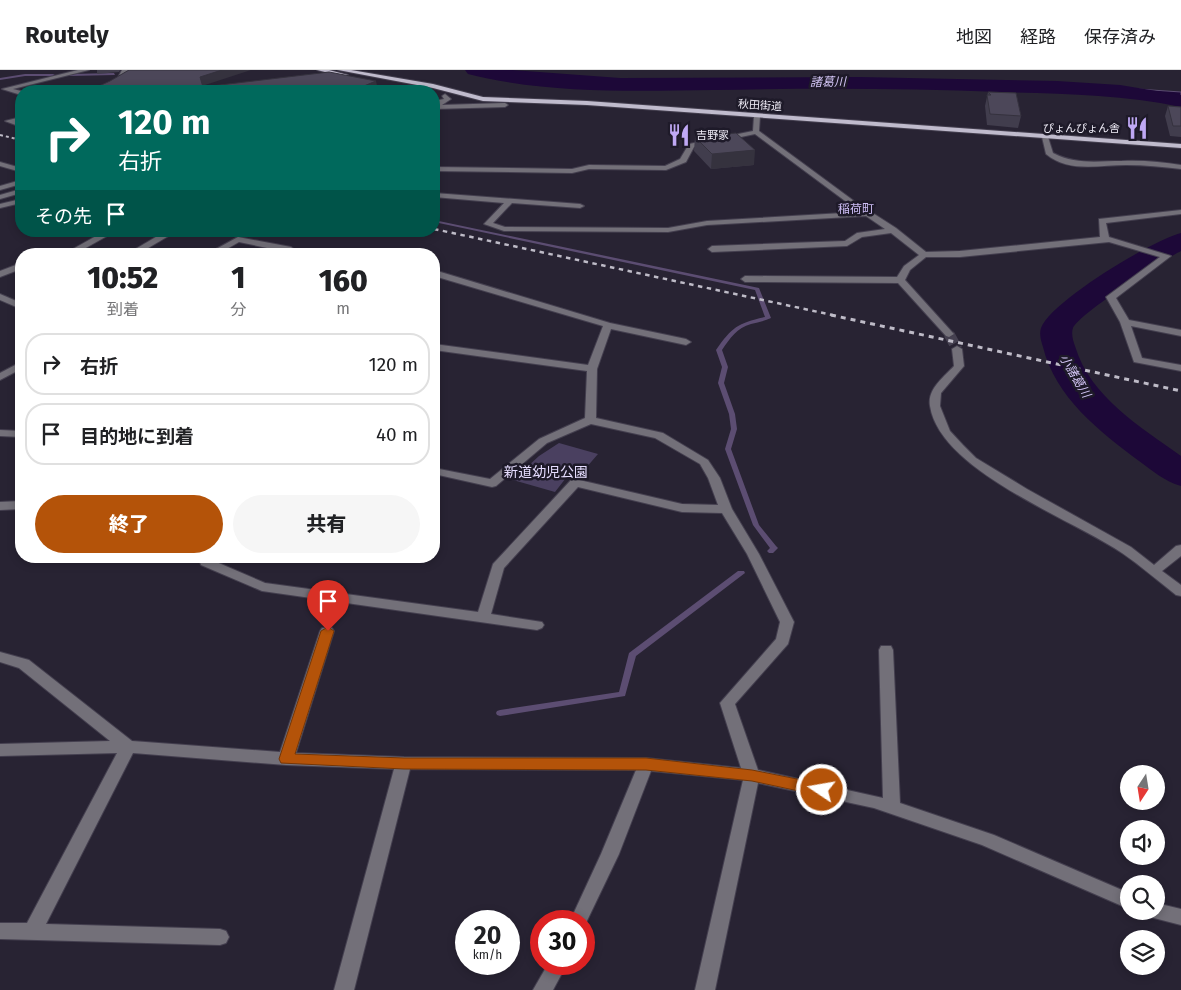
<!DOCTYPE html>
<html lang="ja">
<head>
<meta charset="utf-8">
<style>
  body { margin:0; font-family:"Fira Sans","Noto Sans JP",sans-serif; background:#f6f6f6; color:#202124; height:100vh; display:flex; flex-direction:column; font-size:19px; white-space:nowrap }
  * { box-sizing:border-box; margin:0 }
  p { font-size:16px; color:#757577 }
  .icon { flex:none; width:28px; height:28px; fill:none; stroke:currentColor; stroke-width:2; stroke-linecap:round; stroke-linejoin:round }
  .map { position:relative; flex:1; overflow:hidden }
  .details { position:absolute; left:15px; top:178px; width:425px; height:315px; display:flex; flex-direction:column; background:#fff; border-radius:20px; box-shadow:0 2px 8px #0003 }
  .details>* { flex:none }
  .hud { position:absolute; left:15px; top:15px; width:425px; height:152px; border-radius:20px; box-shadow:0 2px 8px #0003; background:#00695c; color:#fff; overflow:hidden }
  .needle { width:32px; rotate:192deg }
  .tools { position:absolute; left:1120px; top:695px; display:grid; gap:10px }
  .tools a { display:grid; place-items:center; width:45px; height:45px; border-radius:50%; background:#fff; box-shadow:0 2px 8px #0003; font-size:25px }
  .speed { position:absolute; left:455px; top:840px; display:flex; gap:10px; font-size:25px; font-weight:700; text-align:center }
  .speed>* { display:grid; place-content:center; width:65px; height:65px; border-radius:50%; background:#fff; box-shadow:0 2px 8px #0003; line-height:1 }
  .speed small { font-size:12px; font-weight:400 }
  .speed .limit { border:8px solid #d22; background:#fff; color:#111 }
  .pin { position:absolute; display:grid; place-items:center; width:42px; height:42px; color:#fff; margin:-51px -21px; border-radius:50% 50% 50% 0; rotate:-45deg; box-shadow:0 0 5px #0007 }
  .pin .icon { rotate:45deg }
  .me { position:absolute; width:55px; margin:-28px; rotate:282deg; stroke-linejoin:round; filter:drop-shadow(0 0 4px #0008) }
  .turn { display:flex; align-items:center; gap:18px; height:105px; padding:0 20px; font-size:22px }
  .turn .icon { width:65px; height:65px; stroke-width:2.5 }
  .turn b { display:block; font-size:35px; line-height:42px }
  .then { display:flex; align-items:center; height:48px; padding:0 20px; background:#0003; gap:10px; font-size:19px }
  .eta { display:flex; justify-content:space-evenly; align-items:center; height:85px; text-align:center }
  .eta b { font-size:30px; font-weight:800; line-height:35px }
  .button { display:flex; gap:10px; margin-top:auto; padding:10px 20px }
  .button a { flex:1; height:58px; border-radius:30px; background:#b45309; color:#fff; font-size:20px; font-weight:800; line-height:58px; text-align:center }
  .button a+a { background:#f6f6f6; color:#202124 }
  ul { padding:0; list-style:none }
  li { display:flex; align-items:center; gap:15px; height:62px; margin:0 10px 8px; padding:0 10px; border:2px solid #e0e0e0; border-radius:20px }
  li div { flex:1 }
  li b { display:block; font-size:19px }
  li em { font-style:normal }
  header { display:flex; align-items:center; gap:30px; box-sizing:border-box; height:70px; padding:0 25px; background:#fff; border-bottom:1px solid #e0e0e0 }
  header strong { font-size:24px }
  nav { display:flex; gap:28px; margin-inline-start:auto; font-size:18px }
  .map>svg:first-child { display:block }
  .green { fill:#4a4060 }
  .water { fill:#1d0838; stroke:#5c4d72 }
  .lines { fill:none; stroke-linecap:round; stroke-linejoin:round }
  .stream { fill:#5c4d72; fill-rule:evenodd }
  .river { fill:#1d0838; fill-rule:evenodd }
  .minor-tunnel { stroke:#464151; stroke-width:11; stroke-dasharray:11 5; stroke-linecap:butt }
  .minor-casing { stroke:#443f4f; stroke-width:2 }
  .major-casing { stroke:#443f4f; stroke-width:2 }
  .minor { fill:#737079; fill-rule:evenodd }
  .major { fill:#c0bbcd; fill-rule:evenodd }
  .rail-far2 { stroke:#bebbc7; stroke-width:2; stroke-dasharray:3 3; stroke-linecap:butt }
  .rail-far1 { stroke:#bebbc7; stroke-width:2.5; stroke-dasharray:4.5 4.5; stroke-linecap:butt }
  .rail { stroke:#bebbc7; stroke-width:3; stroke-dasharray:5 5; stroke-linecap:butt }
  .wall { fill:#413d4d }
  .shaded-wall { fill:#35323e }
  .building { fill:#4c4759; stroke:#35323e }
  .route { fill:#b45309; stroke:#753606 }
  .labels { text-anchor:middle; stroke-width:5; stroke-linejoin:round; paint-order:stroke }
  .far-street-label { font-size:11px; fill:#f0edf8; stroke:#1e1a29 }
  .far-poi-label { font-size:11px; fill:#f0edf8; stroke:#1e1a29; text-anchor:end }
  .far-water-label { font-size:12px; font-style:italic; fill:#d5c7f8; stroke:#1e1a29 }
  .far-neighbourhood-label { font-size:12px; fill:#cdbdf5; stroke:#1e1a29 }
  .park-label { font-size:14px; fill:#e6ddff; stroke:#1e1a29 }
</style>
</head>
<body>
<header>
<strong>Routely</strong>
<nav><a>地図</a><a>経路</a><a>保存済み</a></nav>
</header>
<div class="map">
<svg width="1181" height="920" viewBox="0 0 1181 920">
  <rect width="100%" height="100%" fill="#282333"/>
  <path class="green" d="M 559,373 L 598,384 L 579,406 L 569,404 L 555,422 L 513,410 L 539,386 Z"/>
  <path class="water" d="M 1035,12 L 1181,22 L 1181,36 L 1144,27 L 1034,20 Z"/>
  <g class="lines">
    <g class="stream">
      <path d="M 114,3 L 115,5 L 70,6 L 68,5 L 70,4 Z"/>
      <path d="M 25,4 L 53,4 L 55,5 L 53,6 L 25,6 L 0,10 L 0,8 Z"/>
      <path d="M 434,150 L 759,218 L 771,248 C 765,251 758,252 751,254 C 737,258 730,268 722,280 L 728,297 L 724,313 L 735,344 L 737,359 L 731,379 L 759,455 L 776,476 L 778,478 L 773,483 L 769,483 L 767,481 L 770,478 L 753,455 L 725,379 L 731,359 L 729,344 L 718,313 L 722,297 L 716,280 C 732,257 738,253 765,247 L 755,220 L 434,152 Z"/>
      <path d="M 738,501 L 744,501 L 745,503 L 636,586 L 625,626 L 500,646 L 497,645 L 496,643 L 497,641 L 500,640 L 619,622 L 629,583 Z"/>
    </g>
    <g class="river">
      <path d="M 465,0 L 512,0 L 620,8 L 859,7 L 1057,11 L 1120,15 L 1181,25 L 1181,37 C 1121,24 1061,24 1000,22 C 905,18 809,18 713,20 C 633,21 547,24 468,4 Z"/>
      <path d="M 1181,163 L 1181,181 C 1164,189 1079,244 1073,258 C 1071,263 1073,271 1075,276 C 1090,327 1141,357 1181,386 L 1181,416 C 1164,411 1153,401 1139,391 C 1100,362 1055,327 1043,277 C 1041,271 1039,264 1041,258 C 1051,231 1153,170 1181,163 Z"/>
    </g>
    <path class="minor-tunnel" d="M 949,264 L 957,279"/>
    <defs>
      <g id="minor">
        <path d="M 78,0 L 89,0 L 13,19 L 21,21 L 21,25 L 2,19 Z"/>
        <path d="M 122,0 L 129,0 C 118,10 120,21 100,21 L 116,11 Z"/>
        <path d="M 445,24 L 451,29 L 442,35 L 505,33 L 508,35 L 505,37 L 434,39 L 434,35 L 440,35 L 434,35 L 434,31 L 444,29 L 442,26 Z"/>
        <path d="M 757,44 L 760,46 L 759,61 L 854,131 L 896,158 L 926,182 L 960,181 L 1100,167 L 1099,149 L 1181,140 L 1181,144 L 1106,153 L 1109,167 L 1171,186 L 1116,228 L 1129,250 L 1181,260 L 1181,266 L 1131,256 L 1142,288 L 1181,295 L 1181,301 L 1134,292 L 1120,252 L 1106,227 L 1160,187 L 1109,172 L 960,187 L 926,187 L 910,200 L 905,210 L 952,262 L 954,264 L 949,267 L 946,266 L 898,213 L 745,212 L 741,209 L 745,206 L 897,207 L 904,196 L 919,185 L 891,163 L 862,167 L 847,176 L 712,182 L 708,179 L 712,176 L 845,171 L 857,163 L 885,159 L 866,146 L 707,155 L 668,162 L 504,161 L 484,154 L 504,133 L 434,127 L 434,123 L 580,134 L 584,136 L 580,138 L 512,133 L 493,153 L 505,157 L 668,158 L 707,151 L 860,142 L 755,64 L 694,77 L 686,92 L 666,100 L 589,99 L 572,103 L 434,101 L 434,97 L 572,99 L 589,95 L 665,96 L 680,89 L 689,74 L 753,61 L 754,46 Z"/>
        <path d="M 21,47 L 21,51 L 17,52 L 21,53 L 21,57 L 5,51 Z"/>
        <path d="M 1045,65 L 1048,67 L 1053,83 C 1076,95 1098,91 1122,91 C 1142,90 1162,92 1181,95 L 1181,99 C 1163,97 1145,95 1126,95 C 1100,95 1068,103 1046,84 L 1042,67 Z"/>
        <path d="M 0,92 L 21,98 L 21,102 L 0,96 Z"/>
        <path d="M 21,110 L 21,114 L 0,120 L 0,116 Z"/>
        <path d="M 21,119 L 21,123 L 0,129 L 0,125 Z"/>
        <path d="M 21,129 L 21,133 L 0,138 L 0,134 Z"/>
        <path d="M 105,161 L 116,161 L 75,184 L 64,184 Z"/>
        <path d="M 166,161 L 177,161 L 138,184 L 127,184 Z"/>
        <path d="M 238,167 L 291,177 L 295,180 L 291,183 L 239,172 L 218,184 L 207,184 Z"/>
        <path d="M 21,193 L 21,199 L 0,207 L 0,201 Z"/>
        <path d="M 434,200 L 610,253 L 686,269 L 691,272 L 686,275 L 611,259 L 597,299 L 596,348 L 663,363 L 708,390 L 720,408 L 732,439 L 759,484 L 794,552 L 788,574 L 735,634 L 758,700 L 883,728 L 879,580 L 881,576 L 891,576 L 893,580 L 900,733 L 994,765 L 1129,823 L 1129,839 L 982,775 L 874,738 L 758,713 L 715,920 L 695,920 L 743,710 L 651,701 L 619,784 L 584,857 L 584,851 L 570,851 L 601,784 L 636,700 L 410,699 L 354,920 L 334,920 L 394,699 L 286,695 L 133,683 L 46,854 L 220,859 L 226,861 L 229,867 L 226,873 L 220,875 L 0,869 L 0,853 L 27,853 L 117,683 L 0,686 L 0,674 L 110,671 L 19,598 L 0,592 L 0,582 L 29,590 L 132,671 L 280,682 L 320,561 L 322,558 L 332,558 L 334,561 L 296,683 L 404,687 L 646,688 L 741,698 L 720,633 L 776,569 L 780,552 L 747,484 L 722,443 L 682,442 L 578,417 L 504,498 L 491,544 L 542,552 L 544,555 L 542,558 L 537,560 L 262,521 L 201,495 L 200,492 L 204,486 L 217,486 L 214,491 L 265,513 L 478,542 L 493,494 L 571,410 L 575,409 L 682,434 L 718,435 L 708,408 L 700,394 L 655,368 L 591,354 L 547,373 L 496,416 L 492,417 L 434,404 L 434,398 L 490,409 L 539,369 L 585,348 L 587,301 L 434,280 L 434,274 L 588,295 L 603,256 L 434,206 Z"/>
        <path d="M 0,224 L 21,233 L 21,239 L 0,230 Z"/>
        <path d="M 957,276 L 962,279 L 964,296 L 941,323 L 940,336 L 950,361 L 963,375 L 976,388 L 1027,419 L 1131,477 L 1154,495 L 1176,476 L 1181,475 L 1181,486 L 1162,501 L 1181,515 L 1181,526 L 1176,525 C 1158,511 1141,496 1122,483 C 1072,449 940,401 930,336 C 927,319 944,307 954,296 L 952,279 Z"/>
        <path d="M 21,292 L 21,299 L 0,310 L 0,303 Z"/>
        <path d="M 0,360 L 21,361 L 21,367 L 0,366 Z"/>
        <path d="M 21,431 L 21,439 L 0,440 L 0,432 Z"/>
        <path d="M 1156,833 L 1181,839 L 1181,855 L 1150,847 L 1147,841 L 1156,841 Z"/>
        <path d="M 548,894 L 567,894 L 553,920 L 533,920 Z"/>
      </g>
      <g id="major">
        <path d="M 317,0 L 329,0 L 348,5 L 345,7 Z"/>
        <path d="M 338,0 L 351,0 L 433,14 L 483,27 L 587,31 L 1181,74 L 1181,78 L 587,35 L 483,31 L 433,18 Z"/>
      </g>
    </defs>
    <use href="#minor" class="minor-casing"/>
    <use href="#major" class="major-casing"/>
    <use href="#minor" class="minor"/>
    <use href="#major" class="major"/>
    <path class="rail-far2" d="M 0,65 L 21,70"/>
    <path class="rail-far1" d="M 434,159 L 837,246"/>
    <path class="rail" d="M 831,245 L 1181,321"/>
  </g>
  <g class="wall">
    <path d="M 97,0 L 120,0 L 119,2 L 97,4 Z"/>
    <path d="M 988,22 L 1021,46 L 1018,58 L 987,55 L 985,36 Z"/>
    <path d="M 1168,36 L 1181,37 L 1181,67 L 1170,66 L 1165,46 Z"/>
    <path d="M 695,67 L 754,95 L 711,99 L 694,81 Z"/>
  </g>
  <g class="shaded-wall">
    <path d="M 222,0 L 251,0 L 202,16 L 200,7 Z"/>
    <path d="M 376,11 L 378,20 L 375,21 L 352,21 Z"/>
    <path d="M 755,80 L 754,95 L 711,99 L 712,84 Z"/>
  </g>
  <g class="building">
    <path d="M 129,0 L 222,0 L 200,7 L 203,17 L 329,2 L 376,11 L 352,21 L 94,21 L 102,17 L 97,17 L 110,11 Z"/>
    <path d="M 988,22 L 1016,23 L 1021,46 L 990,44 L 987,25 L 991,25 Z"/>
    <path d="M 1168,36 L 1181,37 L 1181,56 L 1173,56 Z"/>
    <path d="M 736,63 L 755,80 L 712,84 L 695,67 Z"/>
  </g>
  <path class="route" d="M 328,557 L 334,561 L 295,684 L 404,688 L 646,688 L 752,700 L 822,714 L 827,716 L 829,720 L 827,724 L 822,726 L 752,711 L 646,700 L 404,699 L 281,693 L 279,689 L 321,561 Z"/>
  <defs>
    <symbol id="restaurant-bare" viewBox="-9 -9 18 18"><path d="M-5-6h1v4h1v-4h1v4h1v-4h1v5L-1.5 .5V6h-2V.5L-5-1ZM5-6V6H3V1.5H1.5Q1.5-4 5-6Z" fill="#bfa8f4" stroke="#1e1a29" stroke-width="2.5" paint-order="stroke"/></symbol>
  </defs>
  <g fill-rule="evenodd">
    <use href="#restaurant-bare" x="1121" y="42" width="32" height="32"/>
    <use href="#restaurant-bare" x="663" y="49" width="32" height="32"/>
  </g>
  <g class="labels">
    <g class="far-street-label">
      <text transform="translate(760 35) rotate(4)" y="4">秋田街道</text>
    </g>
    <g class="far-poi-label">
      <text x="1120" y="62">ぴょんぴょん舎</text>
      <text x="696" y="69" text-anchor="start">吉野家</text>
    </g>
    <g class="far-water-label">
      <text transform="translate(828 12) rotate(-1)" y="4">諸葛川</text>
      <text transform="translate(1075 306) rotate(59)" y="4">小諸葛川</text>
    </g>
    <g class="far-neighbourhood-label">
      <text x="856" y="143">稲荷町</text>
    </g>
    <g class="park-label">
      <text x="546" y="407">新道幼児公園</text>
    </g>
  </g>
</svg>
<div class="tools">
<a><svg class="needle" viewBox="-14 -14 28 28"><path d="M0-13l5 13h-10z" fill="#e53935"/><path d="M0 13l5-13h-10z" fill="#757577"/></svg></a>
<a><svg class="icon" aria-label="sound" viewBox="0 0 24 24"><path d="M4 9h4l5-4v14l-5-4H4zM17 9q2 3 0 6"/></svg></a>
<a><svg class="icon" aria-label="search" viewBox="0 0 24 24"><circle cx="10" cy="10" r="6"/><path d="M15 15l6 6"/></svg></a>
<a><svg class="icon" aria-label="layers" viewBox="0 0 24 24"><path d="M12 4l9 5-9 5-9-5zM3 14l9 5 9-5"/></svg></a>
</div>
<div class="speed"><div>20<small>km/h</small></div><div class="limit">30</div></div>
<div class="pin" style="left:328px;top:561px;background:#d93025"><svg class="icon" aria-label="arrive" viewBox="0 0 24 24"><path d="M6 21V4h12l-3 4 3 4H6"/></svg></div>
<svg class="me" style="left:822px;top:720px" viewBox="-20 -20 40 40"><circle r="17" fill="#b45309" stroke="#fff" stroke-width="3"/><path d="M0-11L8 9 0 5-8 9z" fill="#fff"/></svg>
<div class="hud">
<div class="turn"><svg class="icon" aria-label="right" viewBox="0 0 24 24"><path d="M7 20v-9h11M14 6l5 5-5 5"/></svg><div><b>120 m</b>右折</div></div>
<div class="then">その先<svg class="icon" aria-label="arrive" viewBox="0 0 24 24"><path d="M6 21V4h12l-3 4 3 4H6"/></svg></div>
</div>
<section class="details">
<div class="eta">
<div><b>10:52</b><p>到着</p></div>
<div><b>1</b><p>分</p></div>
<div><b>160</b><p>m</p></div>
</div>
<ul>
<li><svg class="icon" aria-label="right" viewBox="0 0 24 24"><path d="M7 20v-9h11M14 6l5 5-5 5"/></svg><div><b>右折</b></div><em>120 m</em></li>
<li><svg class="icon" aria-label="arrive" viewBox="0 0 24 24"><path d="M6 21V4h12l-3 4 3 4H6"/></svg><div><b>目的地に到着</b></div><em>40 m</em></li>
</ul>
<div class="button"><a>終了</a><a>共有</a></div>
</section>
</div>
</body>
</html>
